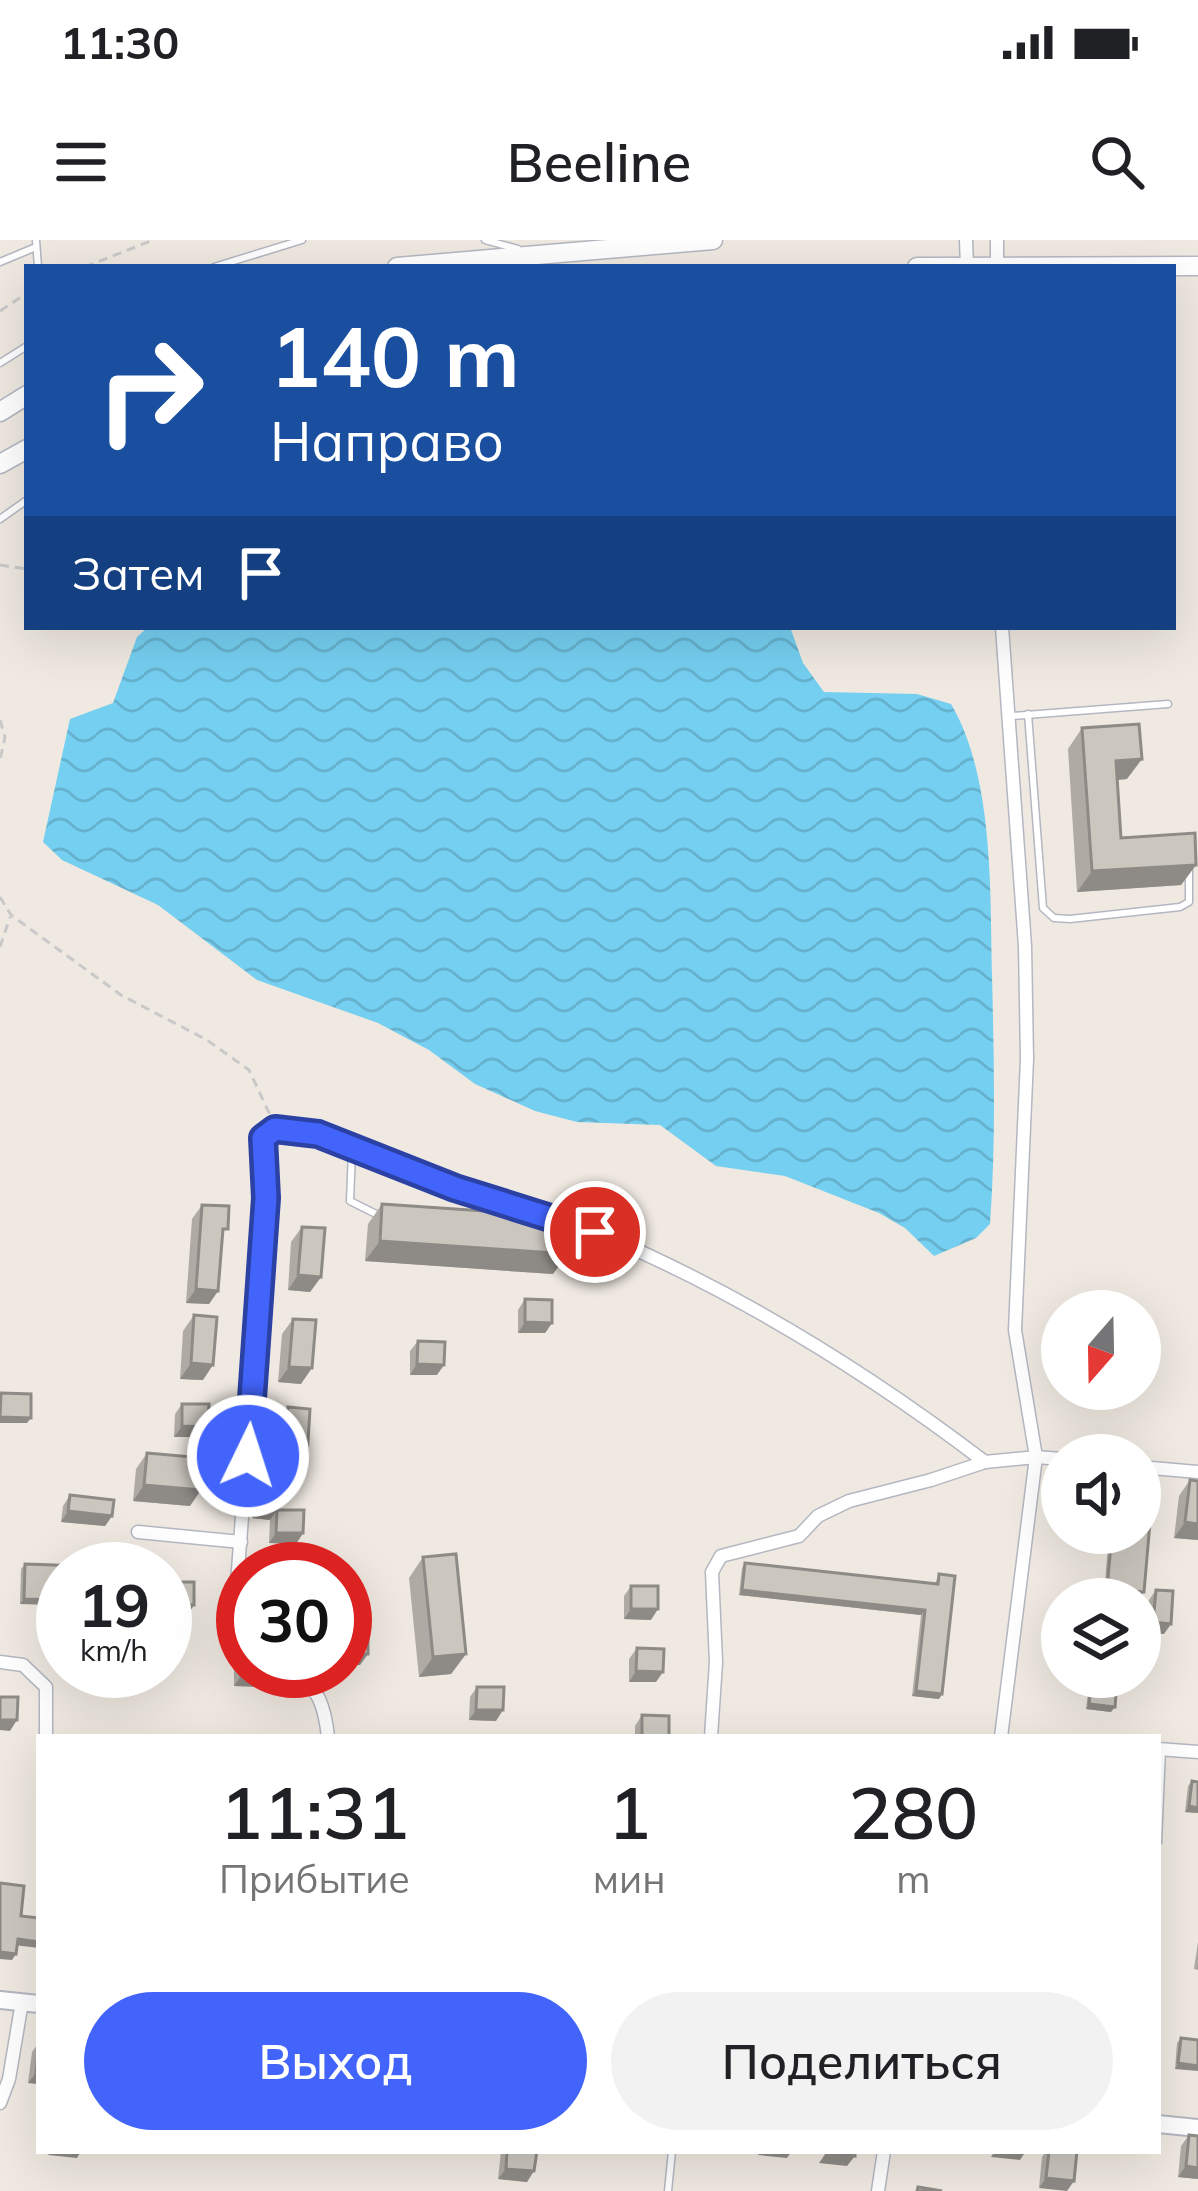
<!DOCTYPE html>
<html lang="ru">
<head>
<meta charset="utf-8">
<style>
  body { margin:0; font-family:Mulish,sans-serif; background:#f2f2f2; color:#202124; height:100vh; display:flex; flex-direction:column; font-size:45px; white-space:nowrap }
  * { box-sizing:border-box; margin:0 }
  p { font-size:39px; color:#757577 }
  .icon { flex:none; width:66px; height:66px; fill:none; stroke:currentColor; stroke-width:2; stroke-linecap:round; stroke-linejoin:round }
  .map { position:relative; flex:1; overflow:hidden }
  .drawer { position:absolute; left:36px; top:1494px; width:1125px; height:420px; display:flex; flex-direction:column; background:#fff; border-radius:0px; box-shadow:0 12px 48px #0002 }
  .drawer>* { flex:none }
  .guide { position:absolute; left:24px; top:24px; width:1152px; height:366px; border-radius:0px; box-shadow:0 12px 48px #0002; background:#1a4fa0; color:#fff; overflow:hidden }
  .needle { width:78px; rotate:200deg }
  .controls { position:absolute; left:1041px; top:1050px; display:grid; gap:24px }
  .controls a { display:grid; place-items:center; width:120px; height:120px; border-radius:50%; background:#fff; box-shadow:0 12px 48px #0002; font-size:60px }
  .speed { position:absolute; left:36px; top:1302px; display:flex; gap:24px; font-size:60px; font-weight:700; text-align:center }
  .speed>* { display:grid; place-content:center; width:156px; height:156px; border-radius:50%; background:#fff; box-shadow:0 12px 48px #0002; line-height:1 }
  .speed small { font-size:30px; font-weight:400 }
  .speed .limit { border:18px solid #d22; background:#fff; color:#111 }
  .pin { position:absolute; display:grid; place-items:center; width:102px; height:102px; color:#fff; margin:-51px; border:6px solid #fff; border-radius:50%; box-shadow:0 3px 12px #0007 }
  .me { position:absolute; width:132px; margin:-66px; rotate:4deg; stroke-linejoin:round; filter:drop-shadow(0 0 9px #0008) }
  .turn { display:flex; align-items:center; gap:42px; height:252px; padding:0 48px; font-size:54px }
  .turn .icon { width:156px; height:156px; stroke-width:2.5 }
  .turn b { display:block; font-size:84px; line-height:102px }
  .then { display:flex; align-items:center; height:114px; padding:0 48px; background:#0003; gap:24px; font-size:45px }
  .eta { display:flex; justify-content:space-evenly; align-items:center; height:204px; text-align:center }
  .eta b { font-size:72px; font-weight:600; line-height:84px }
  .button { display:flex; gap:24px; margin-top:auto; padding:24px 48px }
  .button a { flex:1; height:138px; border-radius:72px; background:#4264fb; color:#fff; font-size:48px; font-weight:600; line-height:138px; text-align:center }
  .button a+a { background:#f2f2f2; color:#202124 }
  .status { display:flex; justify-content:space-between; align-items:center; height:84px; padding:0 60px; background:#fff; direction:ltr }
  .status svg { height:33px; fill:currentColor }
  header { display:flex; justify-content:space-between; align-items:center; height:156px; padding:0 48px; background:#fff; font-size:54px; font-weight:600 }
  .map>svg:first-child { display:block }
  .water { fill:url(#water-waves) }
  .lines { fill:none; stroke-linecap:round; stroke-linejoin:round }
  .service-casing { stroke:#b4b7c1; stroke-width:9 }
  .minor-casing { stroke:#b4b7c1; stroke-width:15 }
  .tertiary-casing { stroke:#b4b7c1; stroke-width:20 }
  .secondary-casing { stroke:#b4b7c1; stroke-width:21 }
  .path { stroke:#c9c9c9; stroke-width:3; stroke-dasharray:9 6; stroke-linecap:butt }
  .service { stroke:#fff; stroke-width:6 }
  .minor { stroke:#fff; stroke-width:12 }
  .tertiary { stroke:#fff; stroke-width:16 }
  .secondary { stroke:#fff; stroke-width:18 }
  .wall { fill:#afaba4 }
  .shaded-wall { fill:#8e8b86 }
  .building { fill:#cbc7bf; stroke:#8e8b86; stroke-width:3 }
  .route-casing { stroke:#2b41a3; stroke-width:30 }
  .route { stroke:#4264fb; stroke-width:21 }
</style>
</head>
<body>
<div class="status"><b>11:30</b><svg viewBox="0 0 49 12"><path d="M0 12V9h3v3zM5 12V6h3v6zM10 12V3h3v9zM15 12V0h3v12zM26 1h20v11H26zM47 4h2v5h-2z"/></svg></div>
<header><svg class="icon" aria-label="menu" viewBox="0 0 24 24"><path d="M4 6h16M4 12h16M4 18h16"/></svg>Beeline<svg class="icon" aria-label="search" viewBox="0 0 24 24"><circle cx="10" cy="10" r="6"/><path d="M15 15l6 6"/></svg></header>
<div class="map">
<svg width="1198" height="1951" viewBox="0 0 1198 1951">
  <defs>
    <pattern id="water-waves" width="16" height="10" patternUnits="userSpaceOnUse" patternTransform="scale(3)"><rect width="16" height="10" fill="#75cff0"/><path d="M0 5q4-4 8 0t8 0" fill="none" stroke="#66b2ce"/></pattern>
  </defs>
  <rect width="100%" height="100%" fill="#efe9e1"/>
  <path class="water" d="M 148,387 L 790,387 L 803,423 L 824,452 L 917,454 L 951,464 C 994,537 990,651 992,735 C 994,818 996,901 990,984 L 976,998 L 934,1016 L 905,988 L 879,973 L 785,936 L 716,926 L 660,885 L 577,882 L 535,871 L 475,844 L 429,810 L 378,783 L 257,740 L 158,665 L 62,620 L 43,602 L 70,479 L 113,463 L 137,397 Z"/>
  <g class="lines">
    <defs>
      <g id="service">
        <path d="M 36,0 L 38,27"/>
        <path d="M 485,0 L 518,9"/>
        <path d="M 0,22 L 36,7"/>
        <path d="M 214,27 L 302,0"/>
        <path d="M 0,123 L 27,106"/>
        <path d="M 0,279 L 27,260"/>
        <path d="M 1028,474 L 1043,668 L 1054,678 L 1070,679 L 1180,667 L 1189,662 L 1189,629"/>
        <path d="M 1012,476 L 1168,464"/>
        <path d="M 352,911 L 350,961 L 378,975"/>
        <path d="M 1158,1602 L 1162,1509"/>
        <path d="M 668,1951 L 672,1911"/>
      </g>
      <g id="minor">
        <path d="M 966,0 L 967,27"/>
        <path d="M 997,0 L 997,27"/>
        <path d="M 1140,1227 L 1198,1232"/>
        <path d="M 138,1292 L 241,1302"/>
        <path d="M 243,1401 L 234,1383 L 266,958 L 263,898 L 275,889 C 340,897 396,928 458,949 C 504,964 553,974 598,993 C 735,1051 867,1132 985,1222 L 1036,1217 L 1062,1219"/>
        <path d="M 0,1422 L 23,1425 L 46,1447 L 46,1497"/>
        <path d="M 293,1431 C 319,1446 325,1469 328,1497"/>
        <path d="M 711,1497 L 716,1422 L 712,1332 L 721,1316 L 799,1296 L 818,1276 L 849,1261 L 931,1240 L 985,1222"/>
        <path d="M 1001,1497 L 1036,1217 L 1015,1090 L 1027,819 L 1025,706 L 1002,387"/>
        <path d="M 1158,1509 L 1198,1512"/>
        <path d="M 0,1863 L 9,1839 L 22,1762"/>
        <path d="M 878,1951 L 884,1911"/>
      </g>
      <g id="tertiary">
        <path d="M 0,1760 L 39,1764"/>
        <path d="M 1158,1884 L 1198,1888"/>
      </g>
      <g id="secondary">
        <path d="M 397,27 L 713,0"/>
        <path d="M 917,27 L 1198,26"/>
        <path d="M 0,172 L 27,155"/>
        <path d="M 0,224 L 27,209"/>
      </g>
    </defs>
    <use href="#service" class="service-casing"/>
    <use href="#minor" class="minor-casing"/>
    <use href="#tertiary" class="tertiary-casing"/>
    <use href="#secondary" class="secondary-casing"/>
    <g class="path">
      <path d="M 85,27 L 153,0"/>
      <path d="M 0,71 L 27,53"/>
      <path d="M 0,325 L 27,329"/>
      <path d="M 0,480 L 5,497 L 0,520"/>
      <path d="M 0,657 L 11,675 L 121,755 L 207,800 L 249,830 L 271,877"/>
      <path d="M 0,707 L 10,677"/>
    </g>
    <use href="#service" class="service"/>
    <use href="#minor" class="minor"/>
    <use href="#tertiary" class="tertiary"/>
    <use href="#secondary" class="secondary"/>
  </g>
  <g class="wall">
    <path d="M 1082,488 L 1127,539 L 1117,540 L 1121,598 L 1196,625 L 1181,645 L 1077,652 L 1068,509 Z"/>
    <path d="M 382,964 L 553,1034 L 365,1021 L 368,984 Z"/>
    <path d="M 202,965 L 222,998 L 218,1051 L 209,1064 L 186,1063 L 192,979 Z"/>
    <path d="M 302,987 L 321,1037 L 310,1052 L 288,1050 L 291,1002 Z"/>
    <path d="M 525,1059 L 552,1083 L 545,1093 L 518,1093 L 518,1070 Z"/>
    <path d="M 194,1075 L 203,1140 L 180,1139 L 183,1091 Z"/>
    <path d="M 293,1079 L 301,1144 L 278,1142 L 282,1094 Z"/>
    <path d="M 418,1101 L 437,1135 L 410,1135 L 410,1111 Z"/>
    <path d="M 182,1164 L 201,1197 L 174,1197 L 175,1174 Z"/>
    <path d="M 288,1167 L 296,1233 L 273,1231 L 277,1183 Z"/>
    <path d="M 147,1213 L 190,1266 L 133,1261 L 136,1229 Z"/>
    <path d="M 1190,1240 L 1198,1300 L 1174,1298 L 1179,1256 Z"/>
    <path d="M 261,1247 L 277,1270 L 303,1293 L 296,1304 L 269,1303 L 270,1280 L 252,1278 L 254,1257 Z"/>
    <path d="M 70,1255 L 112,1276 L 105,1286 L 61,1282 L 63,1266 Z"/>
    <path d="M 1109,1293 L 1140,1293 L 1144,1352 L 1140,1357 L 1104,1354 Z"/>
    <path d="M 423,1317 L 466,1414 L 451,1434 L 419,1437 L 409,1338 Z"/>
    <path d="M 745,1323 L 935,1344 L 939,1334 L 942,1454 L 939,1459 L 912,1456 L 921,1375 L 739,1355 L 742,1328 Z"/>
    <path d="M 25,1324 L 63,1329 L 63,1365 L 20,1364 L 21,1329 Z"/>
    <path d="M 631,1346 L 651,1380 L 624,1379 L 624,1356 Z"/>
    <path d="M 1156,1350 L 1164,1394 L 1146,1393 L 1149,1360 Z"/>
    <path d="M 637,1408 L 656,1442 L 629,1442 L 629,1419 Z"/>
    <path d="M 242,1413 L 261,1447 L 234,1446 L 234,1423 Z"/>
    <path d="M 1092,1438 L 1111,1472 L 1086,1469 L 1089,1444 Z"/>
    <path d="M 477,1447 L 496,1481 L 469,1480 L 470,1457 Z"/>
    <path d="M 642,1475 L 669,1497 L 635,1497 L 635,1486 Z"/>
    <path d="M 1192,1541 L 1198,1573 L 1185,1572 L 1188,1546 Z"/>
    <path d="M 1198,1702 L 1198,1730 L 1194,1729 Z"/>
    <path d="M 1181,1798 L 1198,1800 L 1175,1829 L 1177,1803 Z"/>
    <path d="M 39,1802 L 39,1844 L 28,1843 L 32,1812 Z"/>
    <path d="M 1189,1895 L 1198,1896 L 1198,1939 L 1178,1937 L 1181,1906 Z"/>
    <path d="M 501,1911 L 537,1911 L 527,1942 L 498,1939 Z"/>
    <path d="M 1046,1911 L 1077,1911 L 1039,1948 L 1042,1917 Z"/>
  </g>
  <g class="shaded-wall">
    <path d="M 1142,519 L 1127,539 L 1102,541 L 1116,521 Z"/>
    <path d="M 1196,625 L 1181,645 L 1077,652 L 1092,631 Z"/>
    <path d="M 380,1001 L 568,1014 L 553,1034 L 365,1021 Z"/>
    <path d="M 298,1035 L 321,1037 L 310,1052 L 288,1050 Z"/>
    <path d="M 196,1049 L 218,1051 L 209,1064 L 186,1063 Z"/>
    <path d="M 525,1082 L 552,1083 L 545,1093 L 518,1093 Z"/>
    <path d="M 191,1123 L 213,1125 L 203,1140 L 180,1139 Z"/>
    <path d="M 417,1124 L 444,1125 L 437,1135 L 410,1135 Z"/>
    <path d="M 289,1127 L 312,1128 L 301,1144 L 278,1142 Z"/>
    <path d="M 0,1177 L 31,1178 L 27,1183 L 0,1183 Z"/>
    <path d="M 182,1186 L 208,1187 L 201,1197 L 174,1197 Z"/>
    <path d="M 284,1215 L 307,1217 L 296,1233 L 273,1231 Z"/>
    <path d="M 144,1245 L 201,1250 L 190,1266 L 133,1261 Z"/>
    <path d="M 260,1268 L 277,1270 L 270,1280 L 252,1278 Z"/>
    <path d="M 68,1271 L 112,1276 L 105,1286 L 61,1282 Z"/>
    <path d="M 1185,1282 L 1198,1284 L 1198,1300 L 1174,1298 Z"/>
    <path d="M 276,1293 L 303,1293 L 296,1304 L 269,1303 Z"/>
    <path d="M 1107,1349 L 1144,1352 L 1140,1357 L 1104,1354 Z"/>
    <path d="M 742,1350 L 925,1370 L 921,1375 L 739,1355 Z"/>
    <path d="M 24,1359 L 63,1360 L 63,1365 L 20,1364 Z"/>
    <path d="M 167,1365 L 194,1365 L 187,1376 L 165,1375 Z"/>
    <path d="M 631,1369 L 658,1369 L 651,1380 L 624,1379 Z"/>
    <path d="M 1153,1382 L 1171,1384 L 1164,1394 L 1146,1393 Z"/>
    <path d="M 345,1414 L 368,1414 L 360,1425 L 345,1425 Z"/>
    <path d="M 466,1414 L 451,1434 L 419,1437 L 433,1417 Z"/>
    <path d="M 636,1431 L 663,1432 L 656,1442 L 629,1442 Z"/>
    <path d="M 241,1436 L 268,1436 L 261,1447 L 234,1446 Z"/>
    <path d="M 916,1451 L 942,1454 L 939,1459 L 912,1456 Z"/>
    <path d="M 1089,1464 L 1115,1467 L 1111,1472 L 1086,1469 Z"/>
    <path d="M 476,1470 L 503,1470 L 496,1481 L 469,1480 Z"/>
    <path d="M 0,1480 L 17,1480 L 10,1491 L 0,1490 Z"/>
    <path d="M 1189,1566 L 1198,1568 L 1198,1573 L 1185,1572 Z"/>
    <path d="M 18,1699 L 39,1702 L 39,1708 L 14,1705 Z"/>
    <path d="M 0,1712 L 16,1714 L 12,1720 L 0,1719 Z"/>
    <path d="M 1178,1823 L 1198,1826 L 1198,1831 L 1175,1829 Z"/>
    <path d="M 36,1833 L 39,1833 L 39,1844 L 28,1843 Z"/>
    <path d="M 51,1911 L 81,1911 L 77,1918 L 48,1915 Z"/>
    <path d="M 761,1911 L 792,1911 L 787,1918 L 758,1915 Z"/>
    <path d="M 995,1911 L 1026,1911 L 1020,1920 L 991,1917 Z"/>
    <path d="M 826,1913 L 855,1916 L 847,1926 L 819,1923 Z"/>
    <path d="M 1186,1926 L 1198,1928 L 1198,1939 L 1178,1937 Z"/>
    <path d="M 506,1929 L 534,1931 L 527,1942 L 498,1939 Z"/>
    <path d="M 1046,1938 L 1074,1941 L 1067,1951 L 1039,1948 Z"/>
  </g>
  <g class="building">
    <path d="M 1139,484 L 1142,519 L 1116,521 L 1121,598 L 1195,593 L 1196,625 L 1092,631 L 1082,488 Z"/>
    <path d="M 382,964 L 570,977 L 568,1014 L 380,1001 Z"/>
    <path d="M 202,965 L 229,966 L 228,989 L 223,989 L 218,1051 L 196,1049 Z"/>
    <path d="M 302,987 L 325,988 L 321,1037 L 298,1035 Z"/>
    <path d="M 525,1059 L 552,1060 L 552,1083 L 525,1082 Z"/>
    <path d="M 194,1075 L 217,1077 L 213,1125 L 191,1123 Z"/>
    <path d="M 293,1079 L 316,1080 L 312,1128 L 289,1127 Z"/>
    <path d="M 418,1101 L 445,1102 L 444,1125 L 417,1124 Z"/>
    <path d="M 1,1153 L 31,1154 L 31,1178 L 0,1177 Z"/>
    <path d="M 182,1164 L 209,1164 L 208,1187 L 182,1186 Z"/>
    <path d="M 288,1167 L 310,1169 L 307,1217 L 284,1215 Z"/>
    <path d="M 147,1213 L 204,1218 L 201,1250 L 144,1245 Z"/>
    <path d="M 1190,1240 L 1198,1241 L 1198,1284 L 1185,1282 Z"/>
    <path d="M 261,1247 L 279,1249 L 277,1270 L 260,1268 Z"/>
    <path d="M 70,1255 L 114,1260 L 112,1276 L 68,1271 Z"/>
    <path d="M 1140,1258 L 1152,1259 L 1144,1352 L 1107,1349 L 1112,1293 L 1140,1293 Z"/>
    <path d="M 277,1270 L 304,1270 L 303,1293 L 276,1293 Z"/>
    <path d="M 456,1314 L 466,1414 L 433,1417 L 423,1317 Z"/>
    <path d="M 745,1323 L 938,1344 L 939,1334 L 955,1336 L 942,1454 L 916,1451 L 925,1370 L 742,1350 Z"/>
    <path d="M 25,1324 L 83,1326 L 83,1329 L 63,1329 L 63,1360 L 24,1359 Z"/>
    <rect x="167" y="1342" width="27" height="23"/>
    <rect x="631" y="1346" width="27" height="23"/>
    <path d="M 1156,1350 L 1173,1351 L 1171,1384 L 1153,1382 Z"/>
    <rect x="345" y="1391" width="23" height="23"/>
    <path d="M 637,1408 L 664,1409 L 663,1432 L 636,1431 Z"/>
    <path d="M 242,1413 L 243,1431 L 268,1431 L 268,1436 L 241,1436 Z"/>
    <path d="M 1092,1438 L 1117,1441 L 1115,1467 L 1089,1464 Z"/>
    <path d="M 477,1447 L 504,1447 L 503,1470 L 476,1470 Z"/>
    <path d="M 0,1457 L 18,1457 L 17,1480 L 0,1480 Z"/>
    <path d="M 642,1475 L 669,1476 L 669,1497 L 642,1497 Z"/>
    <path d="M 1192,1541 L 1198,1542 L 1198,1568 L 1189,1566 Z"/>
    <path d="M 0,1643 L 24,1646 L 21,1676 L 39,1678 L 39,1702 L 18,1699 L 16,1714 L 0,1712 Z"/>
    <path d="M 1181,1798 L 1198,1800 L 1198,1826 L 1178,1823 Z"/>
    <path d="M 39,1802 L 39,1833 L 36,1833 Z"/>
    <path d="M 1189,1895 L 1198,1896 L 1198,1928 L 1186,1926 Z"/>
    <path d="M 507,1911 L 537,1911 L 534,1931 L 506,1929 Z"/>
    <path d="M 826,1911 L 855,1911 L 855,1916 L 826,1913 Z"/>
    <path d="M 1049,1911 L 1077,1911 L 1074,1941 L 1046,1938 Z"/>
    <path d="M 918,1947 L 942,1951 L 917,1951 Z"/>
  </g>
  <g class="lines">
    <defs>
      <path id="route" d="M 248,1216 L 266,958 L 263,898 L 275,889 L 318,894 L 455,948 L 595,992"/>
    </defs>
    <use href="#route" class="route-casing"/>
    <use href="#route" class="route"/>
  </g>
</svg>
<div class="controls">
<a><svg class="needle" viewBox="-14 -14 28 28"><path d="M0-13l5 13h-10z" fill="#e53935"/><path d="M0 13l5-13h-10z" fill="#757577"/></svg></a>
<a><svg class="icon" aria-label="sound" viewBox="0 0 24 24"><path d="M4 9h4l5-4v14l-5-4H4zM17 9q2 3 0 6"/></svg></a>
<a><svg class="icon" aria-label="layers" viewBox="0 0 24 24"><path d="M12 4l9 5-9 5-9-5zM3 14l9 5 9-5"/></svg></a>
</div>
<div class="speed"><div>19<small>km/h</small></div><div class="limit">30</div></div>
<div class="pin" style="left:595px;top:992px;background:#d93025"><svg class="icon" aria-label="arrive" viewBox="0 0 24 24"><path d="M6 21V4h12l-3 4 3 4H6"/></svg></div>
<svg class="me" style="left:248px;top:1216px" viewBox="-20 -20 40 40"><circle r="17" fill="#4264fb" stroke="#fff" stroke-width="3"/><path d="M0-11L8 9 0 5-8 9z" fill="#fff"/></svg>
<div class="guide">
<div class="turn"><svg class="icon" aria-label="right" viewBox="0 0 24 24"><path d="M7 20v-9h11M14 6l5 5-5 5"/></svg><div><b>140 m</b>Направо</div></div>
<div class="then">Затем<svg class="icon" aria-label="arrive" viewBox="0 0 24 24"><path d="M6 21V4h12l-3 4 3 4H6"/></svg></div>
</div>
<section class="drawer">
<div class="eta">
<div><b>11:31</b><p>Прибытие</p></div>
<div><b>1</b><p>мин</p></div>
<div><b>280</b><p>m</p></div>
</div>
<div class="button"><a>Выход</a><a>Поделиться</a></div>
</section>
</div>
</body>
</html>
